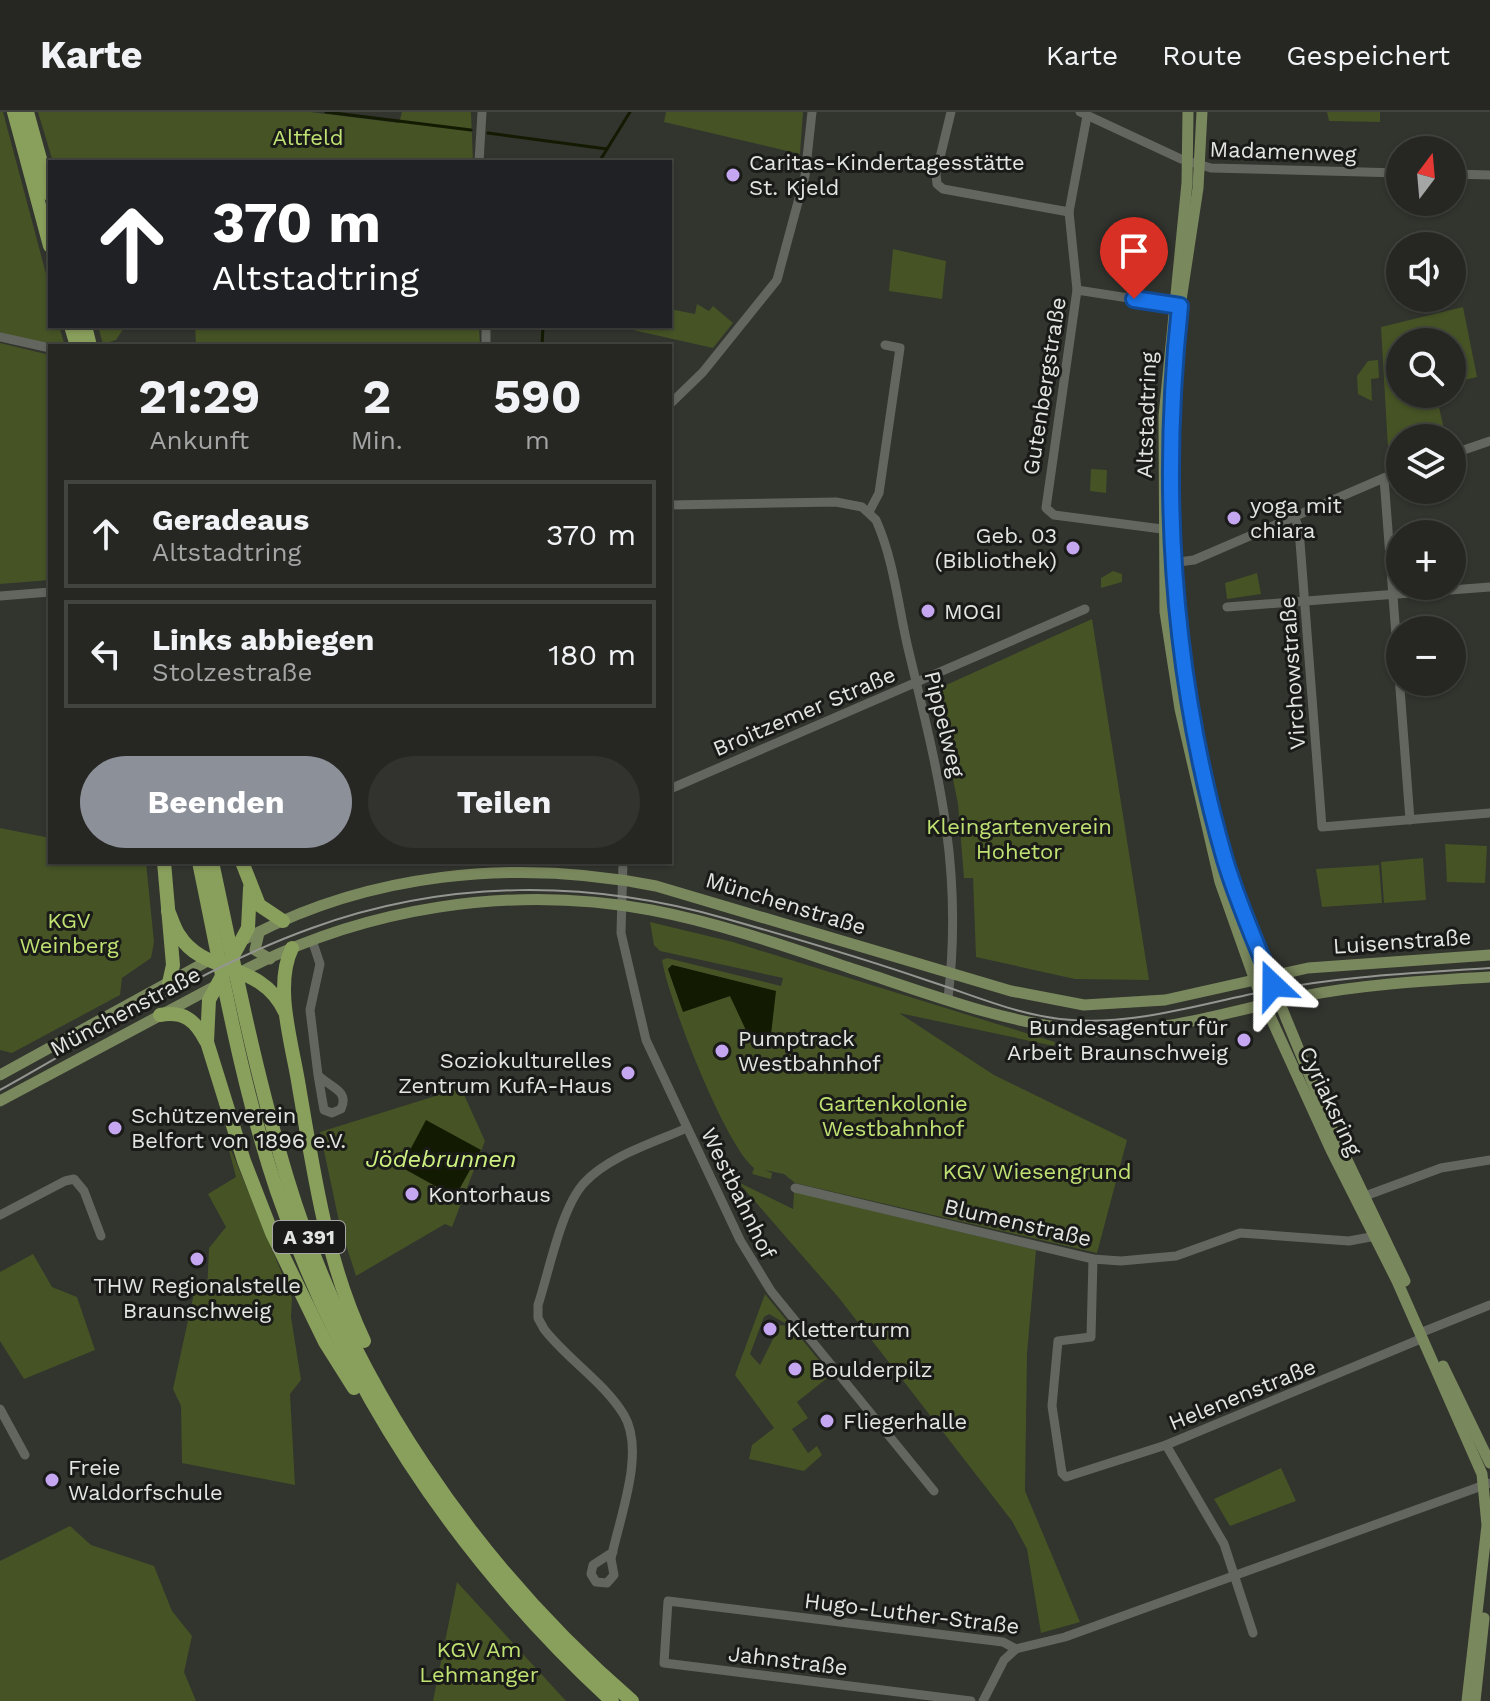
<!DOCTYPE html>
<html lang="de">
<head>
<meta charset="utf-8">
<style>
  body { margin:0; font-family:"Work Sans",sans-serif; background:#32332f; color:#f1f3f6; height:100vh; display:flex; flex-direction:column; font-size:30px; white-space:nowrap }
  * { box-sizing:border-box; margin:0 }
  p { font-size:26px; color:#a4a5a5 }
  .icon { flex:none; width:44px; height:44px; fill:none; stroke:currentColor; stroke-width:2; stroke-linecap:round; stroke-linejoin:round }
  .map { position:relative; flex:1; overflow:hidden }
  .drawer { position:absolute; left:48px; top:232px; width:624px; height:520px; display:flex; flex-direction:column; background:#262722; border-radius:0px; box-shadow:0 2px 6px #0004,0 0 0 2px #424440 }
  .drawer>* { flex:none }
  .hud { position:absolute; left:48px; top:48px; width:624px; height:168px; border-radius:0px; box-shadow:0 2px 6px #0004,0 0 0 2px #424440; background:#202124; color:#fff; overflow:hidden }
  .needle { width:52px; rotate:16deg }
  .fabs { position:absolute; left:1386px; top:24px; display:grid; gap:16px }
  .fabs a { display:grid; place-items:center; width:80px; height:80px; border-radius:50%; background:#262722; box-shadow:0 2px 6px #0004,0 0 0 2px #424440; font-size:40px }
  .pin { position:absolute; display:grid; place-items:center; width:68px; height:68px; color:#fff; margin:-82px -34px; border-radius:50% 50% 50% 0; rotate:-45deg; box-shadow:0 0 8px #0007 }
  .pin .icon { rotate:45deg }
  .me { position:absolute; width:88px; margin:-44px; rotate:337deg; stroke-linejoin:round; filter:drop-shadow(0 0 6px #0008) }
  .turn { display:flex; align-items:center; gap:28px; height:168px; padding:0 32px; font-size:36px }
  .turn .icon { width:104px; height:104px; stroke-width:2.5 }
  .turn b { display:block; font-size:56px; line-height:68px }
  .eta { display:flex; justify-content:space-evenly; align-items:center; height:136px; text-align:center }
  .eta b { font-size:48px; font-weight:700; line-height:56px }
  .action { display:flex; gap:16px; margin-top:auto; padding:16px 32px }
  .action a { flex:1; height:92px; border-radius:48px; background:#8c9099; color:#fff; font-size:32px; font-weight:700; line-height:92px; text-align:center }
  .action a+a { background:#32332f; color:#f1f3f6 }
  ul { padding:0; list-style:none }
  li { display:flex; align-items:center; gap:24px; height:108px; margin:0 16px 12px; padding:0 16px; border:4px solid #424440; border-radius:0px }
  li div { flex:1 }
  li b { display:block; font-size:30px }
  li em { font-style:normal }
  header { display:flex; align-items:center; gap:48px; box-sizing:border-box; height:112px; padding:0 40px; background:#262722; border-bottom:2px solid #424440 }
  header strong { font-size:38px }
  nav { display:flex; gap:44px; margin-inline-start:auto; font-size:28px }
  .map>svg:first-child { display:block }
  .green { fill:#455325; fill-rule:evenodd }
  .water { fill:#131a02 }
  .lines { fill:none; stroke-linecap:round; stroke-linejoin:round }
  .stream { stroke:#131a02; stroke-width:3 }
  .minor { stroke:#63665f; stroke-width:9 }
  .major { stroke:#7a885d; stroke-width:11 }
  .highway { stroke:#899f5c; stroke-width:14 }
  .tram { stroke:#949691; stroke-width:2 }
  .route-casing { stroke:#114b97; stroke-width:20 }
  .route { stroke:#1a73e8; stroke-width:14 }
  .poi-dot { fill:#c5a6f0; stroke:#1a1b19; stroke-width:3 }
  .labels { text-anchor:middle; stroke-width:6; stroke-linejoin:round; paint-order:stroke }
  .shield { fill:#1a1b19; stroke:#a7a8a5; stroke-width:2 }
  .shield-label { font-size:20px; font-weight:bold; fill:#e3e5e1 }
  .park-label { font-size:22px; fill:#c0e272; stroke:#1a1b19 }
  .street-label { font-size:22px; fill:#e3e5e1; stroke:#1a1b19 }
  .poi-label { font-size:22px; fill:#e3e5e1; stroke:#1a1b19; text-anchor:start }
  .water-label { font-size:24px; font-style:italic; fill:#cef080; stroke:#1a1b19 }
</style>
</head>
<body>
<header>
<strong>Karte</strong>
<nav><a>Karte</a><a>Route</a><a>Gespeichert</a></nav>
</header>
<div class="map">
<svg width="1490" height="1589" viewBox="0 0 1490 1589">
  <rect width="100%" height="100%" fill="#32342e"/>
  <g class="green">
    <path d="M 0,0 L 3,0 L 50,177 L 50,214 L 59,214 L 65,234 L 0,222 Z"/>
    <path d="M 38,0 L 310,0 L 399,11 L 402,0 L 471,0 L 473,50 L 53,50 Z"/>
    <path d="M 666,0 L 803,0 L 800,42 L 664,10 Z"/>
    <path d="M 1327,0 L 1380,0 L 1380,10 L 1329,9 Z"/>
    <path d="M 893,137 L 946,149 L 942,187 L 889,179 Z"/>
    <path d="M 697,192 L 709,199 L 713,194 L 733,211 L 713,236 L 615,214 L 670,214 L 670,197 L 695,202 Z"/>
    <path d="M 1463,195 L 1477,265 L 1452,271 L 1452,230 L 1400,230 L 1400,282 L 1436,282 L 1446,326 L 1400,326 L 1400,350 L 1389,354 L 1381,215 Z"/>
    <path d="M 98,214 L 125,214 L 116,228 L 103,232 Z"/>
    <path d="M 195,214 L 479,214 L 480,234 L 196,234 Z"/>
    <path d="M 0,231 L 50,243 L 50,468 L 0,472 Z"/>
    <path d="M 1378,248 L 1379,266 L 1371,267 L 1372,289 L 1358,282 L 1357,264 L 1368,249 Z"/>
    <path d="M 1091,357 L 1107,358 L 1106,381 L 1090,379 Z"/>
    <path d="M 1113,459 L 1122,462 L 1122,470 L 1101,476 L 1101,466 Z"/>
    <path d="M 1257,461 L 1261,482 L 1227,487 L 1225,471 Z"/>
    <path d="M 1092,507 L 1149,868 L 1075,867 L 976,845 L 973,766 L 964,766 L 958,692 L 935,578 Z"/>
    <path d="M 0,716 L 50,726 L 50,750 L 146,750 L 154,830 L 151,846 L 122,866 L 120,883 L 12,941 L 0,938 Z"/>
    <path d="M 1445,732 L 1487,734 L 1485,771 L 1447,770 Z"/>
    <path d="M 1423,746 L 1426,788 L 1384,791 L 1381,750 Z"/>
    <path d="M 1379,753 L 1382,791 L 1322,795 L 1316,757 Z"/>
    <path d="M 650,810 L 733,830 L 1055,930 L 1054,934 L 899,901 L 994,963 L 1127,1028 L 1097,1141 L 795,1071 L 784,1062 L 764,1058 L 772,1061 L 771,1067 L 752,1062 L 754,1056 C 725,1033 668,887 662,848 L 667,846 L 781,874 L 783,866 L 660,839 L 654,833 ZM 672,853 L 775,879 L 770,931 L 730,884 L 683,899 L 668,857 Z"/>
    <path d="M 461,976 L 485,1029 L 452,1115 L 445,1112 L 356,1164 L 340,1114 L 320,1020 Z"/>
    <path d="M 225,1023 L 292,1186 L 291,1205 L 301,1268 L 290,1282 L 295,1373 L 182,1351 L 181,1294 L 173,1277 L 194,1181 L 207,1181 L 209,1136 L 226,1115 L 208,1082 L 236,1065 Z"/>
    <path d="M 738,1070 L 793,1097 L 794,1080 L 1036,1138 L 1027,1242 L 1025,1379 L 1080,1510 L 1041,1521 L 1027,1437 L 1012,1409 L 839,1186 Z"/>
    <path d="M 33,1142 L 52,1175 L 77,1185 L 95,1238 L 24,1267 L 0,1229 L 0,1160 Z"/>
    <path d="M 765,1182 L 831,1263 L 797,1290 L 808,1306 L 792,1317 L 808,1341 L 817,1334 L 822,1343 L 804,1359 L 749,1347 L 752,1333 L 774,1316 L 735,1263 ZM 769,1202 L 790,1214 L 780,1213 L 760,1253 L 750,1242 L 764,1205 Z"/>
    <path d="M 1281,1356 L 1296,1389 L 1230,1414 L 1214,1387 Z"/>
    <path d="M 70,1414 L 91,1433 L 154,1454 L 172,1499 L 192,1524 L 184,1560 L 196,1589 L 0,1589 L 0,1449 Z"/>
    <path d="M 457,1470 L 566,1589 L 433,1589 Z"/>
  </g>
  <g class="water">
    <path d="M 672,853 L 776,879 L 770,931 L 751,929 L 730,884 L 683,900 L 668,857 Z"/>
    <path d="M 426,1008 L 481,1038 L 455,1085 L 401,1055 Z"/>
  </g>
  <g class="lines">
    <g class="stream">
      <path d="M 326,0 L 471,18"/>
      <path d="M 488,21 L 607,37"/>
      <path d="M 599,50 L 630,0"/>
      <path d="M 542,234 L 543,214"/>
    </g>
    <g class="minor">
      <path d="M 951,0 L 936,62 L 937,72 L 943,77 L 1069,100"/>
      <path d="M 1080,0 L 1181,47 L 1211,56 L 1400,61"/>
      <path d="M 1087,4 L 1069,100 L 1077,178 L 1046,396 L 1054,403 L 1162,417"/>
      <path d="M 479,50 L 482,0"/>
      <path d="M 1452,62 L 1490,63"/>
      <path d="M 1077,178 L 1180,194"/>
      <path d="M 486,214 L 486,234"/>
      <path d="M 0,225 L 50,236"/>
      <path d="M 670,292 L 703,260 L 777,168 L 805,64 L 812,0"/>
      <path d="M 1452,342 L 1490,329"/>
      <path d="M 1384,366 L 1410,708"/>
      <path d="M 670,393 L 836,390 L 862,395 L 876,408 C 893,446 898,491 907,532 C 937,657 964,754 948,886"/>
      <path d="M 869,400 L 879,381 L 900,236 L 885,233"/>
      <path d="M 1294,404 L 1299,417 L 1322,715 L 1490,701"/>
      <path d="M 1171,451 L 1194,448 L 1400,359"/>
      <path d="M 0,484 L 50,480"/>
      <path d="M 1227,495 L 1490,475"/>
      <path d="M 670,677 L 1085,497"/>
      <path d="M 623,750 L 621,821 L 646,928 L 740,1128 L 771,1179 L 934,1379"/>
      <path d="M 312,828 L 320,852 L 310,898 L 318,963 C 329,975 350,978 341,997 L 332,1001 L 324,998 L 318,963"/>
      <path d="M 795,1076 L 1093,1147 L 1121,1149 L 1176,1144 L 1240,1121 L 1349,1129 L 1376,1124"/>
      <path d="M 1365,1084 L 1441,1056 L 1490,1048"/>
      <path d="M 0,1103 L 65,1069 L 74,1067 L 84,1079 L 101,1124"/>
      <path d="M 1093,1147 L 1091,1225 L 1058,1229 L 1052,1294 L 1062,1361 L 1066,1365 L 1166,1333 L 1423,1226"/>
      <path d="M 1420,1221 L 1490,1193"/>
      <path d="M 0,1297 L 25,1343"/>
      <path d="M 1166,1333 L 1224,1432 L 1253,1521"/>
      <path d="M 613,1440 L 593,1453 L 591,1462 L 596,1470 L 607,1471 L 614,1463 L 611,1447 C 619,1407 646,1340 624,1303 C 604,1270 567,1247 544,1217 L 538,1206 L 538,1193 C 549,1160 561,1096 584,1071 C 609,1044 653,1031 687,1016"/>
      <path d="M 971,1589 L 664,1551 L 668,1489 L 954,1524 L 1003,1530 L 1016,1537 L 1065,1525 L 1490,1371"/>
      <path d="M 983,1589 L 1004,1548 L 1016,1537"/>
    </g>
    <g class="major">
      <path d="M 1188,0 L 1187,71 L 1164,304 L 1165,500 L 1180,597 L 1220,770 L 1259,880 L 1331,1038 L 1397,1169 L 1482,1362 L 1487,1413 L 1467,1589"/>
      <path d="M 1171,344 L 1178,208 L 1198,76 L 1202,0"/>
      <path d="M 1171,361 L 1177,504 L 1186,577 L 1226,751 L 1248,814 L 1327,1006 L 1405,1169"/>
      <path d="M 259,821 L 255,838 L 270,847"/>
      <path d="M 238,831 C 365,760 515,746 656,774 L 1011,879 L 1084,893 L 1165,888 L 1308,856 L 1490,843"/>
      <path d="M 237,862 C 363,795 511,772 651,798 C 719,811 785,834 850,856 C 924,880 1003,911 1081,918 C 1157,925 1230,898 1304,884 C 1365,872 1427,869 1490,865"/>
      <path d="M 0,963 L 213,846"/>
      <path d="M 0,989 L 219,872"/>
      <path d="M 1443,1254 L 1490,1351"/>
      <path d="M 1475,1589 L 1484,1506"/>
    </g>
    <g class="highway">
      <path d="M 14,0 L 50,134"/>
      <path d="M 27,0 L 50,83"/>
      <path d="M 71,214 L 77,234"/>
      <path d="M 85,214 L 90,234"/>
      <path d="M 164,750 L 173,853 L 169,871"/>
      <path d="M 199,750 C 222,860 241,972 277,1079 C 345,1277 459,1448 612,1589"/>
      <path d="M 212,750 C 235,857 256,964 288,1069 C 349,1269 474,1453 632,1589"/>
      <path d="M 242,750 L 259,793 L 283,809"/>
      <path d="M 250,776 L 248,816 L 209,888 L 207,930 L 244,1049 L 272,1121 L 325,1230 L 354,1276"/>
      <path d="M 168,799 C 172,807 174,816 179,823 C 204,864 261,848 285,900"/>
      <path d="M 292,836 C 273,875 293,934 299,975 C 314,1061 326,1149 364,1229"/>
      <path d="M 160,903 C 184,899 195,908 206,929"/>
    </g>
    <path class="tram" d="M 0,978 C 101,922 203,855 312,816 C 447,767 590,767 727,807 C 794,826 862,846 929,869 C 976,884 1022,905 1072,908 C 1140,913 1206,890 1272,878 C 1343,864 1418,861 1490,856"/>
  </g>
  <g class="lines">
    <defs>
      <path id="route" d="M 1134,187 L 1180,194 C 1160,380 1173,568 1225,748 C 1238,791 1256,832 1273,873"/>
    </defs>
    <use href="#route" class="route-casing"/>
    <use href="#route" class="route"/>
  </g>
  <g class="poi-dot">
    <circle cx="733" cy="63" r="8"/>
    <circle cx="1234" cy="406" r="8"/>
    <circle cx="1073" cy="436" r="8"/>
    <circle cx="928" cy="499" r="8"/>
    <circle cx="1244" cy="928" r="8"/>
    <circle cx="722" cy="939" r="8"/>
    <circle cx="628" cy="961" r="8"/>
    <circle cx="115" cy="1016" r="8"/>
    <circle cx="412" cy="1082" r="8"/>
    <circle cx="197" cy="1147" r="8"/>
    <circle cx="770" cy="1217" r="8"/>
    <circle cx="795" cy="1257" r="8"/>
    <circle cx="827" cy="1309" r="8"/>
    <circle cx="52" cy="1368" r="8"/>
  </g>
  <g class="labels">
    <rect class="shield" x="273" y="1109" width="72" height="32" rx="6"/>
    <g class="shield-label">
      <text x="309" y="1132">A 391</text>
    </g>
    <g class="park-label">
      <text x="308" y="33">Altfeld</text>
      <text x="1019" y="722">Kleingartenverein<tspan x="1019" dy="25">Hohetor</tspan></text>
      <text x="69" y="816">KGV<tspan x="69" dy="25">Weinberg</tspan></text>
      <text x="893" y="999">Gartenkolonie<tspan x="893" dy="25">Westbahnhof</tspan></text>
      <text x="1037" y="1067">KGV Wiesengrund</text>
      <text x="479" y="1545">KGV Am<tspan x="479" dy="25">Lehmanger</tspan></text>
    </g>
    <g class="street-label">
      <text transform="translate(1283 39) rotate(2)" y="8">Madamenweg</text>
      <text transform="translate(1044 274) rotate(-81)" y="8">Gutenbergstraße</text>
      <text transform="translate(1146 303) rotate(-88)" y="8">Altstadtring</text>
      <text transform="translate(1292 561) rotate(-94)" y="8">Virchowstraße</text>
      <text transform="translate(804 599) rotate(-23)" y="8">Broitzemer Straße</text>
      <text transform="translate(945 612) rotate(76)" y="8">Pippelweg</text>
      <text transform="translate(786 791) rotate(17)" y="8">Münchenstraße</text>
      <text transform="translate(1402 829) rotate(-4)" y="8">Luisenstraße</text>
      <text transform="translate(125 899) rotate(-28)" y="8">Münchenstraße</text>
      <text transform="translate(1331 989) rotate(65)" y="8">Cyriaksring</text>
      <text transform="translate(739 1081) rotate(64)" y="8">Westbahnhof</text>
      <text transform="translate(1018 1110) rotate(13)" y="8">Blumenstraße</text>
      <text transform="translate(1242 1282) rotate(-22)" y="8">Helenenstraße</text>
      <text transform="translate(912 1501) rotate(7)" y="8">Hugo-Luther-Straße</text>
      <text transform="translate(788 1548) rotate(7)" y="8">Jahnstraße</text>
    </g>
    <g class="poi-label">
      <text x="749" y="58">Caritas-Kindertagesstätte<tspan x="749" dy="25">St. Kjeld</tspan></text>
      <text x="1250" y="401">yoga mit<tspan x="1250" dy="25">chiara</tspan></text>
      <text x="1057" y="431" text-anchor="end">Geb. 03<tspan x="1057" dy="25">(Bibliothek)</tspan></text>
      <text x="944" y="507">MOGI</text>
      <text x="1228" y="923" text-anchor="end">Bundesagentur für<tspan x="1228" dy="25">Arbeit Braunschweig</tspan></text>
      <text x="738" y="934">Pumptrack<tspan x="738" dy="25">Westbahnhof</tspan></text>
      <text x="612" y="956" text-anchor="end">Soziokulturelles<tspan x="612" dy="25">Zentrum KufA-Haus</tspan></text>
      <text x="131" y="1011">Schützenverein<tspan x="131" dy="25">Belfort von 1896 e.V.</tspan></text>
      <text x="428" y="1090">Kontorhaus</text>
      <text x="197" y="1181" text-anchor="middle">THW Regionalstelle<tspan x="197" dy="25">Braunschweig</tspan></text>
      <text x="786" y="1225">Kletterturm</text>
      <text x="811" y="1265">Boulderpilz</text>
      <text x="843" y="1317">Fliegerhalle</text>
      <text x="68" y="1363">Freie<tspan x="68" dy="25">Waldorfschule</tspan></text>
    </g>
    <g class="water-label">
      <text x="441" y="1055">Jödebrunnen</text>
    </g>
  </g>
</svg>
<div class="fabs">
<a><svg class="needle" viewBox="-14 -14 28 28"><path d="M0-13l5 13h-10z" fill="#e53935"/><path d="M0 13l5-13h-10z" fill="#a4a5a5"/></svg></a>
<a><svg class="icon" aria-label="sound" viewBox="0 0 24 24"><path d="M4 9h4l5-4v14l-5-4H4zM17 9q2 3 0 6"/></svg></a>
<a><svg class="icon" aria-label="search" viewBox="0 0 24 24"><circle cx="10" cy="10" r="6"/><path d="M15 15l6 6"/></svg></a>
<a><svg class="icon" aria-label="layers" viewBox="0 0 24 24"><path d="M12 4l9 5-9 5-9-5zM3 14l9 5 9-5"/></svg></a>
<a>+</a>
<a>−</a>
</div>
<div class="pin" style="left:1134px;top:187px;background:#d93025"><svg class="icon" aria-label="arrive" viewBox="0 0 24 24"><path d="M6 21V4h12l-3 4 3 4H6"/></svg></div>
<svg class="me" style="left:1273px;top:873px" viewBox="-20 -20 40 40"><path d="M0-17L14 15 0 8-14 15z" fill="#1a73e8" stroke="#fff" stroke-width="4"/></svg>
<div class="hud">
<div class="turn"><svg class="icon" aria-label="ahead" viewBox="0 0 24 24"><path d="M12 20V5M6 11l6-6 6 6"/></svg><div><b>370 m</b>Altstadtring</div></div>
</div>
<section class="drawer">
<div class="eta">
<div><b>21:29</b><p>Ankunft</p></div>
<div><b>2</b><p>Min.</p></div>
<div><b>590</b><p>m</p></div>
</div>
<ul>
<li><svg class="icon" aria-label="ahead" viewBox="0 0 24 24"><path d="M12 20V5M6 11l6-6 6 6"/></svg><div><b>Geradeaus</b><p>Altstadtring</p></div><em>370 m</em></li>
<li><svg class="icon" aria-label="left" viewBox="0 0 24 24"><path d="M17 20v-9H6M10 6l-5 5 5 5"/></svg><div><b>Links abbiegen</b><p>Stolzestraße</p></div><em>180 m</em></li>
</ul>
<div class="action"><a>Beenden</a><a>Teilen</a></div>
</section>
</div>
</body>
</html>
